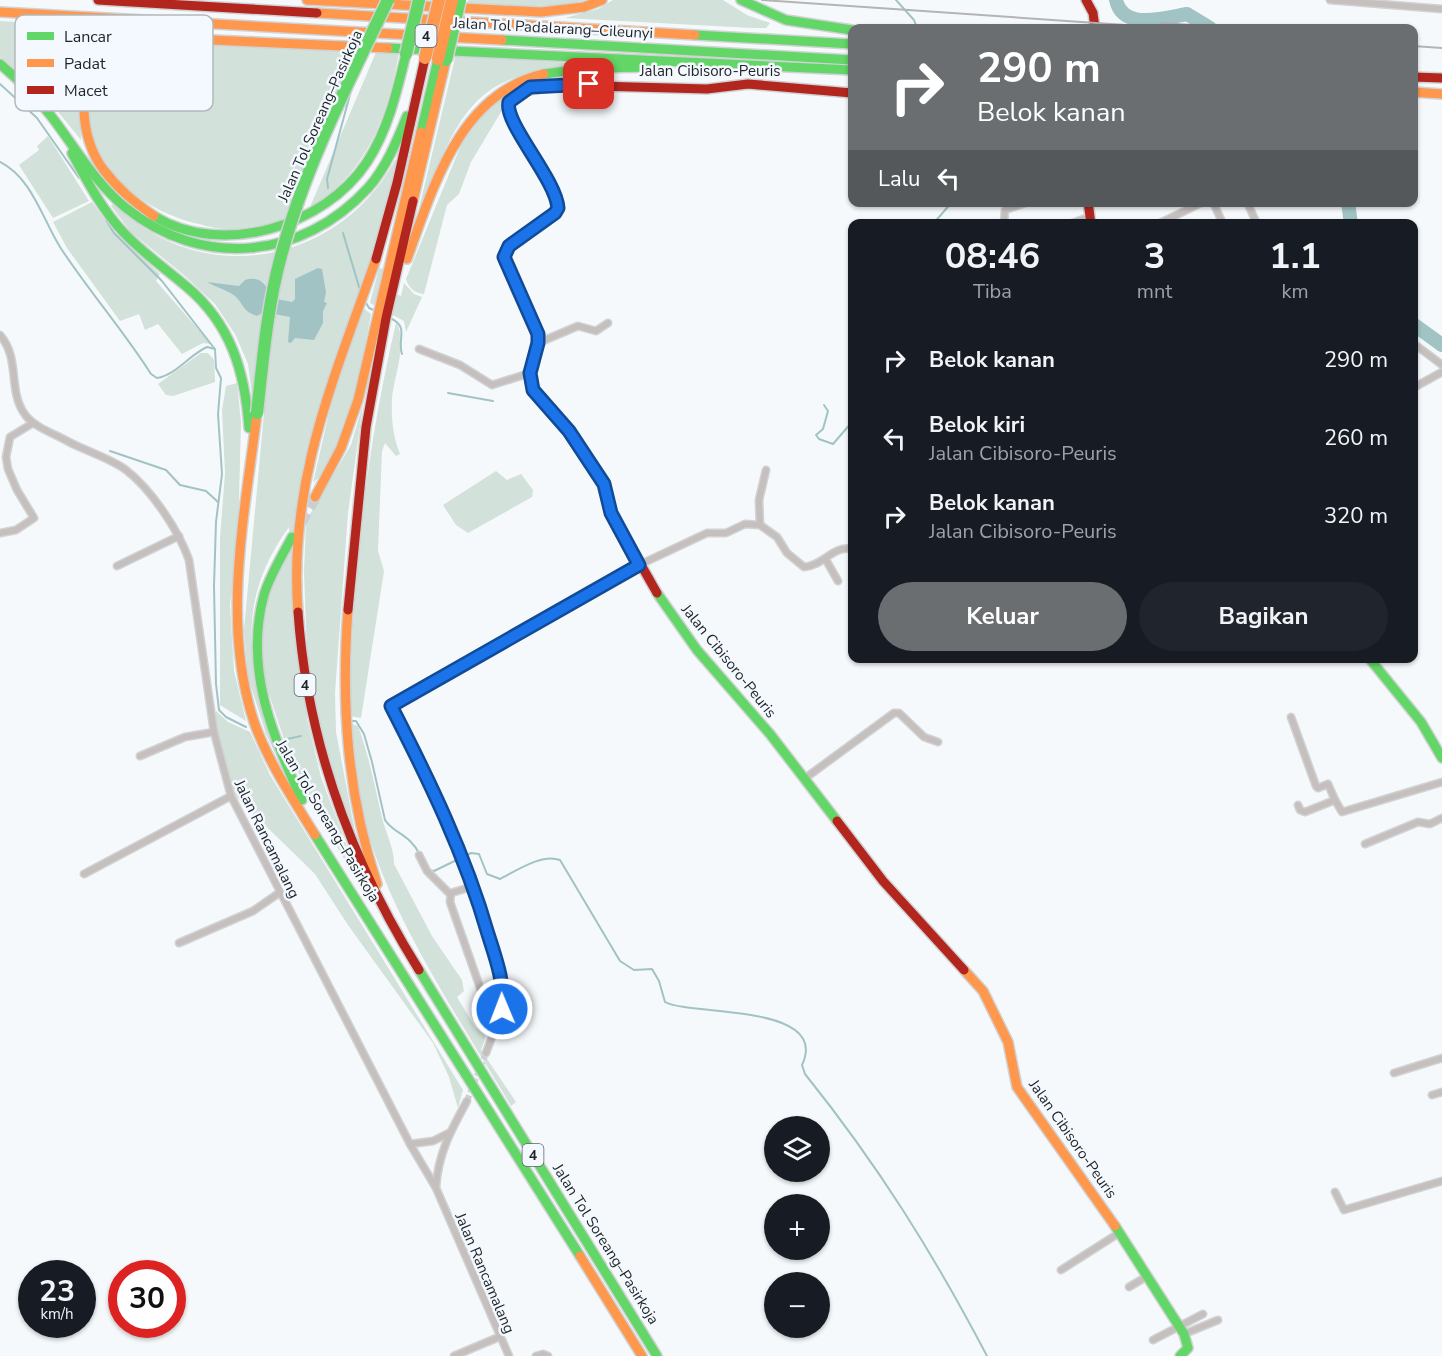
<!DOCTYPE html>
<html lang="id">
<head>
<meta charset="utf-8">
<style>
  body { margin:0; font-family:"Nunito Sans",sans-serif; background:#20242c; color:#f1f3f6; height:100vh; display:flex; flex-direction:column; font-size:22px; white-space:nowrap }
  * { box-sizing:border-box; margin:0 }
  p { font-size:20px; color:#9ea1a6 }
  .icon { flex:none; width:33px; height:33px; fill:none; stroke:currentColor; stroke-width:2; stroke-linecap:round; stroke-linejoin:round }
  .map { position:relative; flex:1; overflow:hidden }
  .side { position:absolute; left:848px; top:219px; width:570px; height:444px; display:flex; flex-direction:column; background:#171b24; border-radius:12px; box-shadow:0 2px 4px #0004 }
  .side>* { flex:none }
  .banner { position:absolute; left:848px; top:24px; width:570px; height:183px; border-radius:12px; box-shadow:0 2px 4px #0004; background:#6a6e71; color:#fff; overflow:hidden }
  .buttons { position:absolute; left:764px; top:1116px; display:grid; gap:12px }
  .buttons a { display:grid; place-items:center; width:66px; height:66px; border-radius:50%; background:#171b24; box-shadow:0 2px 4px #0004; font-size:30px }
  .speed { position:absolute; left:18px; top:1260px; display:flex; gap:12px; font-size:30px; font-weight:700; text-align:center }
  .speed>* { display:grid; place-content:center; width:78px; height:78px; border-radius:50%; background:#171b24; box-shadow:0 2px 4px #0004; line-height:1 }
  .speed small { font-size:15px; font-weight:400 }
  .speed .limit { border:9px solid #d22; background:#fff; color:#111 }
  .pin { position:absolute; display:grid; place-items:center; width:51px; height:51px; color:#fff; margin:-26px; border-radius:12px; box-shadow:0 3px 9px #0006 }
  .me { position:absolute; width:66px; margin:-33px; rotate:359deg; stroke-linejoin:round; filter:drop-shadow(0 0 4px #0008) }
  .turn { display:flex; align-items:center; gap:21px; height:126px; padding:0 30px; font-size:27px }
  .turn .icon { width:78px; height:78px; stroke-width:2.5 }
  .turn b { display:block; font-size:42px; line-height:51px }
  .then { display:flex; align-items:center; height:57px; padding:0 30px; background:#0003; gap:12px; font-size:22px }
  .eta { display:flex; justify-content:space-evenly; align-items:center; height:102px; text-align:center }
  .eta b { font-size:36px; font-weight:700; line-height:42px }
  .action { display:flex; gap:12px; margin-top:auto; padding:12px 30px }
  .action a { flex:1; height:69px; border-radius:36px; background:#6a6e71; color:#fff; font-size:24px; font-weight:700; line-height:69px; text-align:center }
  .action a+a { background:#20242c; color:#f1f3f6 }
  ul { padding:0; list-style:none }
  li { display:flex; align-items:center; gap:18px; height:78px; padding:0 30px }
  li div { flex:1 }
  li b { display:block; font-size:22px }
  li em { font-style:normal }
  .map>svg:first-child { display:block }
  .green { fill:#d2e1d9 }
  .water { fill:#a1c3c4 }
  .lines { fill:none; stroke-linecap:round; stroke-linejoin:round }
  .stream { stroke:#a1c3c4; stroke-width:2 }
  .river { stroke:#a1c3c4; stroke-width:14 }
  .street-tunnel { stroke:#cbced0; stroke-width:6; stroke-dasharray:6 3; stroke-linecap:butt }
  .highway-tunnel { stroke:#cbced0; stroke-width:12; stroke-dasharray:12 6; stroke-linecap:butt }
  .street-casing { stroke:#d0d2d4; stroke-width:9 }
  .fast-casing { stroke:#d0d2d4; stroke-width:12 }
  .slow-casing { stroke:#d0d2d4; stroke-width:12 }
  .jam-casing { stroke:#d0d2d4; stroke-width:12 }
  .street { stroke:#c5bfbe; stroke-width:6 }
  .fast { stroke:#63d668; stroke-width:9 }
  .slow { stroke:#ff974d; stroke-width:9 }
  .jam { stroke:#b3261e; stroke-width:9 }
  .rail { stroke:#b5b3b4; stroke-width:2 }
  .fast-bridge-casing { stroke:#d0d2d4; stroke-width:15; stroke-linecap:butt }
  .slow-bridge-casing { stroke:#d0d2d4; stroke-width:15; stroke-linecap:butt }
  .fast-bridge { stroke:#63d668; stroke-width:12 }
  .slow-bridge { stroke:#ff974d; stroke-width:12 }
  .route-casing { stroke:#114b97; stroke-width:15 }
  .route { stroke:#1a73e8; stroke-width:10 }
  .labels { text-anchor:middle; stroke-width:5; stroke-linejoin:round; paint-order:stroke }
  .shield { fill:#f3f9fe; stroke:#5f6367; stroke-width:1.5 }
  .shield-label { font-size:14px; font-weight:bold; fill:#1f2326 }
  .street-label { font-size:15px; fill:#1f2326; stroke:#f3f9fe }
  .key { fill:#f3f9fe; stroke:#b3b9bd; stroke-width:1.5 }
  .key-label { font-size:16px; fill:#1f2326 }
</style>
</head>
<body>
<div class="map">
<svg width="1442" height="1356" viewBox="0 0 1442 1356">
  <rect width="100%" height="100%" fill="#f6f9fb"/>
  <g class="green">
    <path d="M 468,0 L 587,0 C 548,9 508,6 467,4 Z"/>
    <path d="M 613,0 L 723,0 L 747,15 L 770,23 L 766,28 L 752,28 L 565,18 L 598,9 Z"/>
    <path d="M 0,21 L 148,30 L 119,37 L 101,49 L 85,70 L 79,96 L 81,140 L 41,91 L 0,57 Z"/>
    <path d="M 166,42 L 362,47 L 288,218 C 270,224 245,229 226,229 C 217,229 207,226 199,224 C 137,210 67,154 93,82 C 97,71 106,55 117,50 C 133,43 149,43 166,42 Z"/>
    <path d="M 377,50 L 399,52 C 388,114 367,174 310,207 Z"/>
    <path d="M 456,54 L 579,64 C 555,68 530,72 507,81 C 452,103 435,179 414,229 Z"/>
    <path d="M 513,92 L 471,162 L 459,194 L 447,205 L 424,294 C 414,293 409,288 406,279 L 466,133 L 497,100 Z"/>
    <path d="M 48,136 L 89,201 L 53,218 L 19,165 L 39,150 L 37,146 Z"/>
    <path d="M 399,159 L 295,526 L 307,719 L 321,777 L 363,889 L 361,889 L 313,804 L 288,751 L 261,670 L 262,614 L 290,544 L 289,527 C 222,620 259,690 291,787 L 266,734 L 248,677 L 244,630 L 264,413 L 254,410 L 248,364 L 235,334 L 215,304 L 185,276 L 131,232 L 111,206 L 114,203 C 199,290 338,266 395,160 Z"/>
    <path d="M 92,202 L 112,230 L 160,274 L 156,281 L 211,344 L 203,343 L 182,354 L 158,324 L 145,330 L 139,314 L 120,321 L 67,248 L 53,222 Z"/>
    <path d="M 379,268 L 383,269 L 379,288 L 401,296 L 404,283 L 414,294 L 422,297 L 406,332 L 404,321 L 370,303 Z"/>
    <path d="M 364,309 L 371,314 C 363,359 348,453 313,483 L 334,391 Z"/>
    <path d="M 396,323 C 409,341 393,379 392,399 C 391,418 393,437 400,454 L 396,456 L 385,443 L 382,451 L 378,551 L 384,571 L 361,718 L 350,716 C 351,584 366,451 396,323 Z"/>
    <path d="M 201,353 L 208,353 L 214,360 L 215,382 L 173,396 L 166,395 L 158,384 Z"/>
    <path d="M 237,383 L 241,422 L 238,537 L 230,605 L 234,671 L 246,721 L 220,705 L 220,538 L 225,473 L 222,410 L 226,386 Z"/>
    <path d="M 363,404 L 348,513 L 335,693 L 336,732 L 356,837 L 354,838 L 317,724 L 307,654 L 304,572 L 306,521 L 351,445 Z"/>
    <path d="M 496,471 L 507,480 L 521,474 L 533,490 L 532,497 L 468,533 L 456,525 L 443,505 Z"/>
    <path d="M 216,711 L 228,722 L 250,732 L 270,775 L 463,1090 L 458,1108 L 449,1077 L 433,1043 L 348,925 L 315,874 L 234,795 L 216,724 Z"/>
    <path d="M 349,723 L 358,726 C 369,756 375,787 382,818 C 386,834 394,847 394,864 L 432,936 L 462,980 L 464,991 L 457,997 L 475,1027 L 486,1036 L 481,1050 L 516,1102 L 511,1106 C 460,1019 388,915 364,818 C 356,786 352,755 349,723 Z"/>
  </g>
  <path class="water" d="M 318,268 L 322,269 L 326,292 L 324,302 L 327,303 L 323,311 L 323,323 L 314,340 L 295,338 L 291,343 L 288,342 L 290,317 L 264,312 L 257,316 C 243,311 245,307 237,298 C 231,291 215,287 207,282 L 239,286 L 245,280 C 259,275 268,285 271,298 L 292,302 L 295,299 L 295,279 Z"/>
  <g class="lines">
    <g class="stream">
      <path d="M 896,0 L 914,20 L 917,28"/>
      <path d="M 0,84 L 37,118 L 79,178"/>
      <path d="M 0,162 C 32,178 42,218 60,247 C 88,290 123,330 151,374 L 157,378 C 176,375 189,355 207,347 L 215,349 L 216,368 L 221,378 L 218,414 L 222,474 L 216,522 L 214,586 L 216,684 L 219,710 L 226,717 L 246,727"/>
      <path d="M 328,188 L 327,179 L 351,91"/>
      <path d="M 106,220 L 114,233 L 162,281 L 214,348"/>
      <path d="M 933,224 L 952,202"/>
      <path d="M 343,233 L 360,290"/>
      <path d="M 365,301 L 369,308 L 376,311"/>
      <path d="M 392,319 C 409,328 397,339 402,354"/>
      <path d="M 448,393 L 493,401"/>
      <path d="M 824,405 L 828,411 L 823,429 L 816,435 L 819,439 L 833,444 L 852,422"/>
      <path d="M 110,451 L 166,470 L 180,485 L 206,491 L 218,502"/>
      <path d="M 352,721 L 356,721 L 364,734 L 372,762 L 385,820 C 394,834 409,833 420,855"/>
      <path d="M 287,739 L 301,736"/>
      <path d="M 429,870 L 434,871 L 471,853 L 479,854 L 487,874 L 500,879 C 516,871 542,853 560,860 L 620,961 L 634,970 L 652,969 L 659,981 L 665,1002 C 690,1016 831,1003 802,1065 L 805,1074 C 878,1165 933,1253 987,1356"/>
    </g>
    <g class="river">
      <path d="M 1116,0 C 1123,31 1164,18 1187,14 L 1210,28"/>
      <path d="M 1348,202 L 1351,224"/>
      <path d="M 1413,324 L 1442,345"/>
    </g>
    <path class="street-tunnel" d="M 467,1101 L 486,1053"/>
    <path class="highway-tunnel" d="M 300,523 L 315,497"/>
    <defs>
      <g id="street">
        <path d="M 1330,0 L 1442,9"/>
        <path d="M 1213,202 L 1223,224"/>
        <path d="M 1247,202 L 1257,224"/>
        <path d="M 1004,224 L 1005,210 L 1028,202"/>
        <path d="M 1070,224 L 1089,217"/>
        <path d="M 1158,224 L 1203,202"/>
        <path d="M 0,335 C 21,359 7,392 26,416 C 36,428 55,434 69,442 C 86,451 112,459 126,470 C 151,489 179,531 189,560 L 214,732 L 231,796 L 410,1144 L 436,1188 L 509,1356"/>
        <path d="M 538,343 L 578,326 L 596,331 L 608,323"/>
        <path d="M 1413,343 L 1442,365"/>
        <path d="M 419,349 L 460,365 L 492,385 L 530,373"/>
        <path d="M 1413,388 L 1442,372"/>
        <path d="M 760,525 L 759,500 L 766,470"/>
        <path d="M 0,533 L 16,530 L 34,518 L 17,490 L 8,469 L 6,457 L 10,437 L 33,423"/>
        <path d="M 826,560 L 838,581"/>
        <path d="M 117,566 L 179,536"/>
        <path d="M 1291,717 L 1316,786 L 1318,788 L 1328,784 L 1335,800"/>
        <path d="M 140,756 L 185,737 L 214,732"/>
        <path d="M 804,779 L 894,713 L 899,713 L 924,737 L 938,742"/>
        <path d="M 1298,805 L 1300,810 L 1305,812 L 1335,800 L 1342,812 L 1442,782"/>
        <path d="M 1365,844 L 1418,822 L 1430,824 L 1442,818"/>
        <path d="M 419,855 L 427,871 L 450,894"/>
        <path d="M 84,874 L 231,796"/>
        <path d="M 474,886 L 451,893 L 450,902 L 482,993 L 503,986"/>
        <path d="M 179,943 L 253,911 L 279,893"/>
        <path d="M 486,1053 L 502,1009 L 502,979 L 474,886 L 432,785 L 391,707 L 639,565 L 707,533 L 726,533 L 745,524 L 760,525 L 777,537 L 787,553 L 804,567 C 823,566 833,545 852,549"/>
        <path d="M 1394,1073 L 1442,1058"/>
        <path d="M 1432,1095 L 1442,1092"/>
        <path d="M 410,1144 L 433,1141 L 449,1133"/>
        <path d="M 436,1187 C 438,1154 451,1130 467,1101"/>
        <path d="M 1335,1192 L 1344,1210 L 1442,1181"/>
        <path d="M 1061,1270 L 1119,1233"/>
        <path d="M 1129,1287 L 1146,1277"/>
        <path d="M 1184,1334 L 1218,1320"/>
        <path d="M 1153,1340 L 1203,1314"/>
        <path d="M 454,1356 L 499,1337"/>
        <path d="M 536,1356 L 543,1354 L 548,1356"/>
      </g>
      <g id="fast">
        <path d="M 741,0 L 786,20 L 852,30"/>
        <path d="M 695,35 L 852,44"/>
        <path d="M 502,40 L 852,60"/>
        <path d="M 388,48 L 852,70"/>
        <path d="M 0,64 C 19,80 36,96 51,116 C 75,147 95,183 126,208 C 202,269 302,260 368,188 C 386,168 397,141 407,116"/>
        <path d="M 544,74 L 587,68 L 657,67"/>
        <path d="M 421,132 L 438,59"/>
        <path d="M 72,153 C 87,181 102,210 124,233 C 143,253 166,269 187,287 C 231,324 245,372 249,428"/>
        <path d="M 154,216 C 222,258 325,226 367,162 C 388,130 397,91 406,54"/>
        <path d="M 538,336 L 504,257 L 509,246 L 555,213 C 562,178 509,136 509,102 L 522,91 L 560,85"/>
        <path d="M 292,537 C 282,556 270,575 264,595 C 244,667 272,736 302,800"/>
        <path d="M 657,593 L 697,650 L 770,734 L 837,821"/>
        <path d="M 1369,658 L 1421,722 L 1442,758"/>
        <path d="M 315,835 L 580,1256"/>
        <path d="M 419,970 L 657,1356"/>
        <path d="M 1115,1226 L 1184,1334 L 1188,1348 L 1180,1356"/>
      </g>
      <g id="slow">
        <path d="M 307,0 L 541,12 L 584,7 L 602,0"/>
        <path d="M 0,12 L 502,40"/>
        <path d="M 317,13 L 695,35"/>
        <path d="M 1413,92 L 1442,94"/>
        <path d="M 413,201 L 446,60"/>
        <path d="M 154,216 C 134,202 118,189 103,169 C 80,138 74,80 107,53 C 118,44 131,40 145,37 L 388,48"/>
        <path d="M 407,259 C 433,188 459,93 544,74"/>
        <path d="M 257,413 C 245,514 221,622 254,722 C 268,762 293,799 315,835"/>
        <path d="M 315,497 L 341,448 L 358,400 L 421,132"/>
        <path d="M 348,610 C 341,704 347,794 377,884"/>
        <path d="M 298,612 C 288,481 334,379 376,259"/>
        <path d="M 964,970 L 983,991 L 1008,1042 L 1017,1087 L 1115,1226"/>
        <path d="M 580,1256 L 642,1356"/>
      </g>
      <g id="jam">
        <path d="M 98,0 L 317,13"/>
        <path d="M 1086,0 L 1093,13 L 1095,28"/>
        <path d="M 1413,77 L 1442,78"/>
        <path d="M 560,85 L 707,89 L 748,84 L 852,93"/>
        <path d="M 1088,202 L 1091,224"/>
        <path d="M 376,259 L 397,183 L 425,58"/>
        <path d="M 538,336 L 530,373 L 533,390 L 569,431 L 604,484 L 611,512 L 657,593"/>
        <path d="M 348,610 L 366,427 L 386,318 L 413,201"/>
        <path d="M 298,612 C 307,740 351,861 419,970"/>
        <path d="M 837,821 L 883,881 L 964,970"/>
      </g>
    </defs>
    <use href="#street" class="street-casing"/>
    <use href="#fast" class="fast-casing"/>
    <use href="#slow" class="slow-casing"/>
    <use href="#jam" class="jam-casing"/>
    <use href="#street" class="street"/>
    <use href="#fast" class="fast"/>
    <use href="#slow" class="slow"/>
    <use href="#jam" class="jam"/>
    <g class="rail">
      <path d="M 762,0 L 1169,28"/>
      <path d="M 1161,23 L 1238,28"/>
      <path d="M 1413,46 L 1442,48"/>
    </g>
    <defs>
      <g id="fast-bridge">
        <path d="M 406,54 L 419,0"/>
        <path d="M 446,60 L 460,0"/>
        <path d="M 257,413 C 263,360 267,307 281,256 C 305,166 348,83 388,0"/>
      </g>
      <g id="slow-bridge">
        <path d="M 425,58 L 439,0"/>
        <path d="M 438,59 L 452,0"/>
      </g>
    </defs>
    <use href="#fast-bridge" class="fast-bridge-casing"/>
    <use href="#slow-bridge" class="slow-bridge-casing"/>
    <use href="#fast-bridge" class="fast-bridge"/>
    <use href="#slow-bridge" class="slow-bridge"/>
  </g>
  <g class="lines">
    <defs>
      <path id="route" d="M 502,1009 C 505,983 496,959 488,934 C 465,854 429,780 391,706 L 639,565 L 611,513 L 604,484 L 569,431 L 533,390 L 530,373 L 538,343 L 538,334 L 504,257 L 509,246 L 555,213 L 558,208 C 556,179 503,122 509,102 L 530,87 L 589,84"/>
    </defs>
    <use href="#route" class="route-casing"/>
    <use href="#route" class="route"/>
  </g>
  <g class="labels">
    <g class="shield">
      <rect x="415.5" y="25" width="21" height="22" rx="4.5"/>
      <rect x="294.5" y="674" width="21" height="22" rx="4.5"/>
      <rect x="522.5" y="1144" width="21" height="22" rx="4.5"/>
    </g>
    <g class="shield-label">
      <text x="426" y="41">4</text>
      <text x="305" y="690">4</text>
      <text x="533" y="1160">4</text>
    </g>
    <g class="street-label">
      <text transform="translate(553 28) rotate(3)" y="5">Jalan Tol Padalarang–Cileunyi</text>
      <text x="710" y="76">Jalan Cibisoro-Peuris</text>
      <text transform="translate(320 116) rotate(-66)" y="5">Jalan Tol Soreang–Pasirkoja</text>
      <text transform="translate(729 661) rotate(51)" y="5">Jalan Cibisoro-Peuris</text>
      <text transform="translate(328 821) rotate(59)" y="5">Jalan Tol Soreang–Pasirkoja</text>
      <text transform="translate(267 839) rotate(64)" y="5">Jalan Rancamalang</text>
      <text transform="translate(1073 1139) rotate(55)" y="5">Jalan Cibisoro-Peuris</text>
      <text transform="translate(606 1244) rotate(58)" y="5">Jalan Tol Soreang–Pasirkoja</text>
      <text transform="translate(485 1273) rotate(67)" y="5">Jalan Rancamalang</text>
    </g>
  </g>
  <rect x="15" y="15" width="198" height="96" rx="9" class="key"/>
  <rect x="27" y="32" width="27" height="8" fill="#63d668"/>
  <rect x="27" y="59" width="27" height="8" fill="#ff974d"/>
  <rect x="27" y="86" width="27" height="8" fill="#b3261e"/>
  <g class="key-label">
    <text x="64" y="42">Lancar</text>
    <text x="64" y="69">Padat</text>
    <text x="64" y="96">Macet</text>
  </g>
</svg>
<div class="buttons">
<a><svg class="icon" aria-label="layers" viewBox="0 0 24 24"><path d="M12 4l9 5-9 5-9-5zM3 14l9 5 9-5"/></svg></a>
<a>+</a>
<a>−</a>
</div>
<div class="speed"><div>23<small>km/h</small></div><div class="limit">30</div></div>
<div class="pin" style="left:589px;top:84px;background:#d93025"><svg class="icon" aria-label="arrive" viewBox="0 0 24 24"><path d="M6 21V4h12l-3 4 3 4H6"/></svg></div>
<svg class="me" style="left:502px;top:1009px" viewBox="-20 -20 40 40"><circle r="17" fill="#1a73e8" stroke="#fff" stroke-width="3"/><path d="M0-11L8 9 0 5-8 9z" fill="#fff"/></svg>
<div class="banner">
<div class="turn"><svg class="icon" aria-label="right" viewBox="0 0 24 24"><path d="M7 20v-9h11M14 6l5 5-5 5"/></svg><div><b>290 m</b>Belok kanan</div></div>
<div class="then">Lalu<svg class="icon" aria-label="left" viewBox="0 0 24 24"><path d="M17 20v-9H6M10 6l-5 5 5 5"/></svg></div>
</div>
<section class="side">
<div class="eta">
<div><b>08:46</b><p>Tiba</p></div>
<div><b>3</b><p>mnt</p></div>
<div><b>1.1</b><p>km</p></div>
</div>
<ul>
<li><svg class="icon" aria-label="right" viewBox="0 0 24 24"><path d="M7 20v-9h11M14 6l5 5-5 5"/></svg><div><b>Belok kanan</b></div><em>290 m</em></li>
<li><svg class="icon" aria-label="left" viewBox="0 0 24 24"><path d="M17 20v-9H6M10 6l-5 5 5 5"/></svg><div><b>Belok kiri</b><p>Jalan Cibisoro-Peuris</p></div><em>260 m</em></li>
<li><svg class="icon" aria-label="right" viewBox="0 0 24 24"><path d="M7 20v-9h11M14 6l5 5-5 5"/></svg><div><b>Belok kanan</b><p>Jalan Cibisoro-Peuris</p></div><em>320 m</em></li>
</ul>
<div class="action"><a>Keluar</a><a>Bagikan</a></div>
</section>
</div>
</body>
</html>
